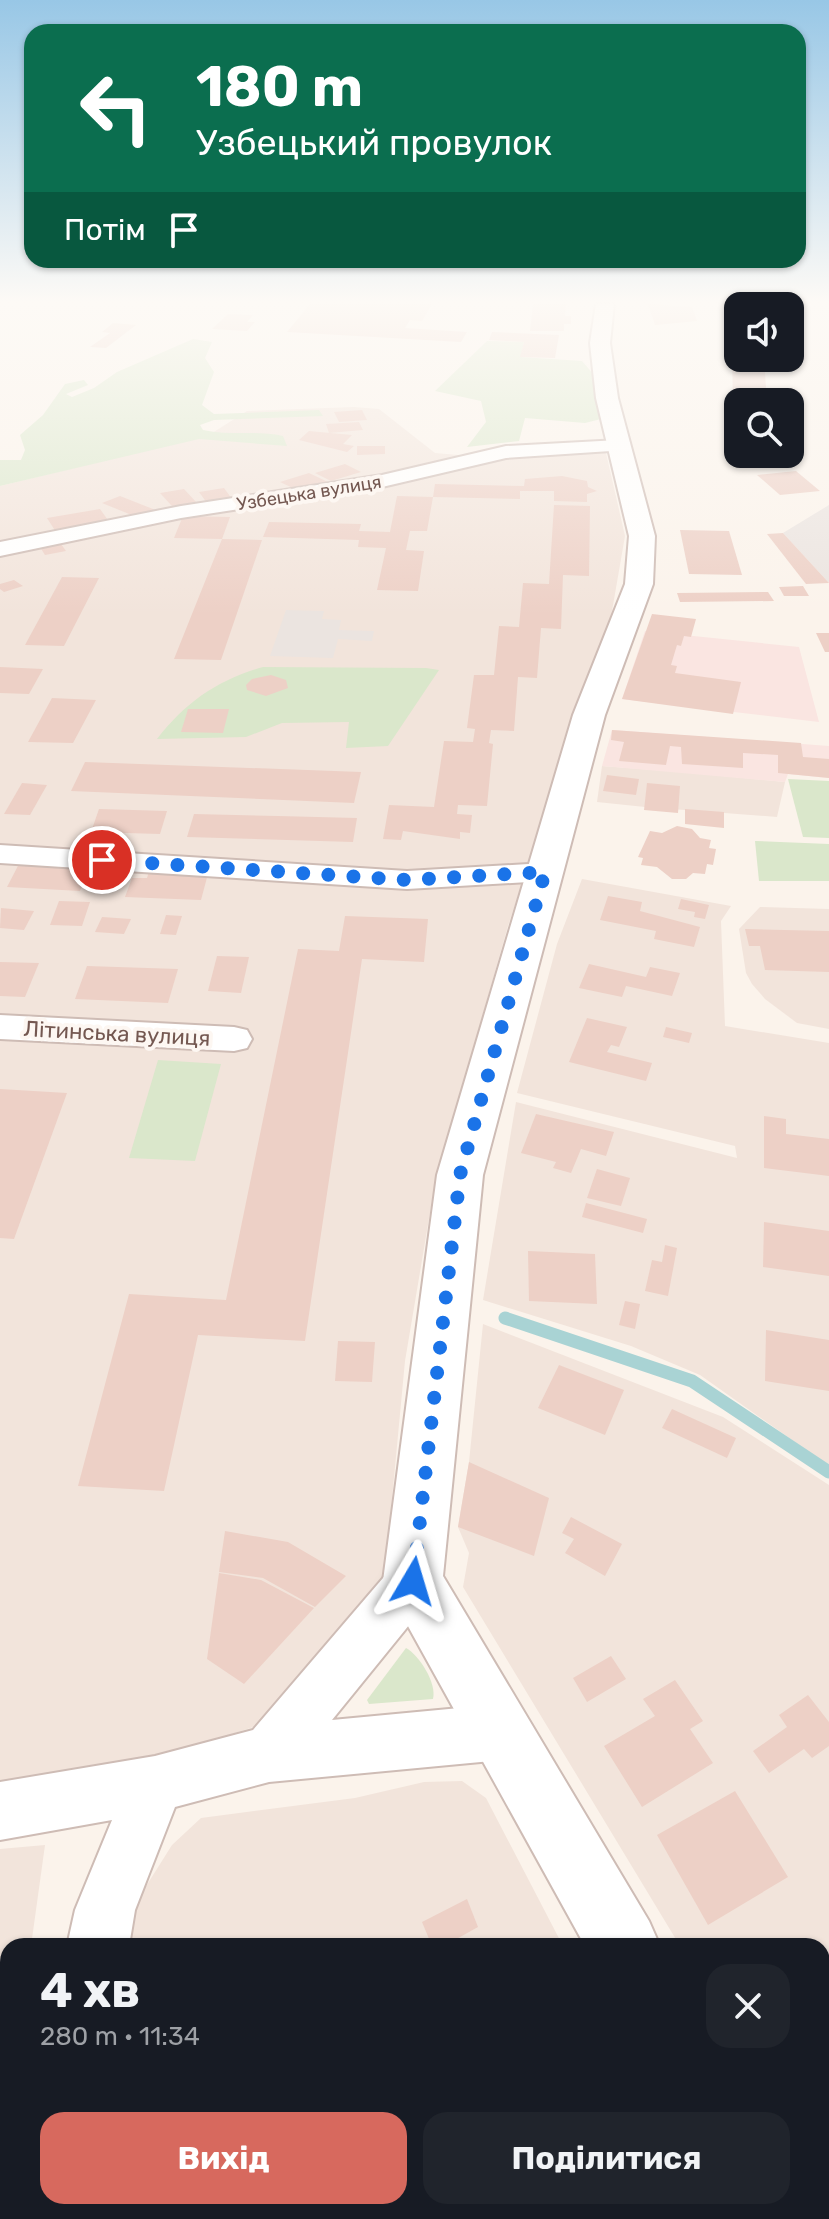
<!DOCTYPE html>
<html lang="uk">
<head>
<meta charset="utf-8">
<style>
  body { margin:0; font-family:Rubik,sans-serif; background:#20242c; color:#f1f3f6; height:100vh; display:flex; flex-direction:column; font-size:30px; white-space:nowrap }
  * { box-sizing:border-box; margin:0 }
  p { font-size:26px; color:#9ea1a6 }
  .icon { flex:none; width:44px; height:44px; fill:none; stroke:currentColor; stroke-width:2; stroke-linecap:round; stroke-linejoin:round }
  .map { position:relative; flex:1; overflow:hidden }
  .details { position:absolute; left:0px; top:1938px; width:830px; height:282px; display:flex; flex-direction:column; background:#171b24; border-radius:24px 24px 0 0; box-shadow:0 2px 6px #0004 }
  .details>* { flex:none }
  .hud { position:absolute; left:24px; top:24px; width:782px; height:244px; border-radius:24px; box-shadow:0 2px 6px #0004; background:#0b6e4f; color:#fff; overflow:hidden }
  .tools { position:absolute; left:724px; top:292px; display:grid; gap:16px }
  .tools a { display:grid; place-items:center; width:80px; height:80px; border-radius:16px; background:#171b24; box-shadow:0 2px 6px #0004; font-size:40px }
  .pin { position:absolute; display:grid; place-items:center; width:68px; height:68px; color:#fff; margin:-34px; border:4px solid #fff; border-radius:50%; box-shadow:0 2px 8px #0007 }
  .me { position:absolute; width:88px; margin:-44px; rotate:7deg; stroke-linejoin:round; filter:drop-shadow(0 0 6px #0008) }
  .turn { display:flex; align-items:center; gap:28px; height:168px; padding:0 40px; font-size:36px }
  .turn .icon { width:104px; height:104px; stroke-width:2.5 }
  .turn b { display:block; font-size:56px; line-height:68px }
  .then { display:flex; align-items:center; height:76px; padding:0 40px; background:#0003; gap:16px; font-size:30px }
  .round { display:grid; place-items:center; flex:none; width:84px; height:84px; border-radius:24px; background:#20242c }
  .head { display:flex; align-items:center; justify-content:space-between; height:136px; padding:0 40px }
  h1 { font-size:48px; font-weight:700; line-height:60px }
  .primary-button { display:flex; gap:16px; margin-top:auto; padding:16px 40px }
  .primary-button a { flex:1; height:92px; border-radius:24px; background:#d7695e; color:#fff; font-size:32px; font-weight:700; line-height:92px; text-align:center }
  .primary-button a+a { background:#20242c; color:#f1f3f6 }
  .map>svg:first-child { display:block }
  .residential { fill:#f2e4db }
  .commercial { fill:#fae5e1 }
  .industrial { fill:#ebe4e0 }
  .green { fill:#dae7cb }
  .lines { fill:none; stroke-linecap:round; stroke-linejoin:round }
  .stream { stroke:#a9d3d4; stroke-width:13 }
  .building { fill:#edd0c6 }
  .minor-casing { stroke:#cebcb5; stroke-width:4 }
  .tertiary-casing { stroke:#cebcb5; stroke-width:4 }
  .minor { fill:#fff; fill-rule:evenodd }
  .tertiary { fill:#fff; fill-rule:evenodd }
  .route { stroke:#1a73e8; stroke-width:14; stroke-dasharray:0 25.2 }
  .labels { text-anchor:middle; stroke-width:8; stroke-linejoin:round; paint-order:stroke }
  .far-street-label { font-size:18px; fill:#745851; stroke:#fdf7f2 }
  .street-label { font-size:22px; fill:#745851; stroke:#fdf7f2 }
</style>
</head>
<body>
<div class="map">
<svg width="829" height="2219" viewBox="0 0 829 2219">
  <rect width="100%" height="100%" fill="#fbf3eb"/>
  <g class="residential">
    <path d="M 354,407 L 379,409 L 435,453 L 493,458 L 529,452 L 606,453 L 625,536 L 612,611 L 508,926 L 435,1183 L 405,1361 L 385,1573 L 356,1618 L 257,1726 L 130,1766 L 0,1782 L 0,486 L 209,435 L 247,411 Z"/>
    <path d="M 602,766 L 681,772 L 785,782 L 777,817 L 645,807 L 597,802 Z"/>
    <path d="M 582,879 L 731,906 L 721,921 L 725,1026 L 829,1043 L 829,1466 L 700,1375 L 631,1346 L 483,1300 L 516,1102 L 737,1158 L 735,1146 L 517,1093 L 557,944 Z"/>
    <path d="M 760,907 L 829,909 L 829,1029 L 797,1023 L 765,999 L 752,984 L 746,973 L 739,929 Z"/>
    <path d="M 483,1324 L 723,1417 L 829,1485 L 829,2195 L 822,2183 L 822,1946 L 680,1946 L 463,1587 L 469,1553 L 458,1527 L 469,1462 Z"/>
    <path d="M 462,1781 L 486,1798 L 563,1946 L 122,1946 L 138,1899 L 172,1845 L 201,1818 L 355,1798 L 424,1782 Z"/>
    <path d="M 45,1845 L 31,1946 L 8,1946 L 5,2154 L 10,2219 L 0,2219 L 0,1849 Z"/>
    <path d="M 94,2212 L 693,2212 L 697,2219 L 94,2219 Z"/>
  </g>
  <g class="commercial">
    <path d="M 645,631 L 799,647 L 819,722 L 622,699 Z"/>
    <path d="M 612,730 L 829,746 L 829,778 L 788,774 L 785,782 L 602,766 Z"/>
  </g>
  <g class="industrial">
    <path d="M 829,505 L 829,583 L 783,533 Z"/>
    <path d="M 286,610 L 324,611 L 322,619 L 341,620 L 339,630 L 374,631 L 372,641 L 338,639 L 333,658 L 270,656 Z"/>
  </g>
  <g class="green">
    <path d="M 193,339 L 212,342 L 205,358 L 214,372 L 202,405 L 214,414 L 319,410 L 323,416 L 214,420 L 200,425 L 203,430 C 230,436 256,430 283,436 L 287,446 L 199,439 L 0,486 L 0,460 L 21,460 L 25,450 L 20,435 L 43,415 L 65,384 L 84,380 L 88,385 L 66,394 L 72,397 L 94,388 L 117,372 Z"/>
    <path d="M 487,341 L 524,342 L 521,357 L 582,361 L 595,376 L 605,418 L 585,423 L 525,418 L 519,441 L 467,447 L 486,422 L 481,401 L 435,391 Z"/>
    <path d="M 263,667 L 426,668 L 439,670 L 388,746 L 346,748 L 349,722 L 282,723 L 246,737 L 157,739 C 187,701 218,680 263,667 Z"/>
    <path d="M 788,779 L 829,781 L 829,838 L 803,837 Z"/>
    <path d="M 755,841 L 829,844 L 829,881 L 759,881 Z"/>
    <path d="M 158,1060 L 221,1064 L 195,1161 L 129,1158 Z"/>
    <path d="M 406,1648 C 419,1655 437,1683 433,1699 L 369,1704 L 367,1700 Z"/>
  </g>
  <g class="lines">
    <path class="stream" d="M 505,1318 L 692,1381 L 829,1472"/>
  </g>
  <g class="building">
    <path d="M 310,304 L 432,304 L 422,321 L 410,320 L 405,328 L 467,332 L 461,342 L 287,332 Z"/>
    <path d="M 533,304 L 566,304 L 565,316 L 571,316 L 571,324 L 564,324 L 564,331 L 530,331 Z"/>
    <path d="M 648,304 L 692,307 L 697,321 L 655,325 Z"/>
    <path d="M 228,314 L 253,315 L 247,322 L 255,322 L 247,331 L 212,329 Z"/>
    <path d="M 113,323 L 136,325 L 106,348 L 90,347 L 110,333 L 102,332 Z"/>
    <path d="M 733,325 L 738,325 L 738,353 L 732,353 Z"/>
    <path d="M 492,332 L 559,335 L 555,358 L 520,357 L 524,342 L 489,340 Z"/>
    <path d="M 732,356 L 764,358 L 767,402 L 733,402 Z"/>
    <path d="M 362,410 L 367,420 L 339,422 L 334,412 Z"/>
    <path d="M 359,422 L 363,430 L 329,433 L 326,424 Z"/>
    <path d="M 309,431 L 352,435 L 343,444 L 354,446 L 347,452 L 299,440 Z"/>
    <path d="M 790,431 L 801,432 L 803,446 L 790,445 Z"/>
    <path d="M 357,446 L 385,446 L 385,454 L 357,455 Z"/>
    <path d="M 345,464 L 361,472 L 331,481 L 315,473 Z"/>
    <path d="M 796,471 L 820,491 L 780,495 L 757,475 Z"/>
    <path d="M 309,473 L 328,482 L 299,491 L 280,482 Z"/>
    <path d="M 562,476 L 587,481 L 588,487 L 597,491 L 587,494 L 587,502 L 554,501 L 554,491 L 520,491 L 520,499 L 433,497 L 435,484 L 524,486 L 525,479 Z"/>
    <path d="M 224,488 L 232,499 L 207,503 L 199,492 Z"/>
    <path d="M 184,489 L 196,502 L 172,506 L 160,493 Z"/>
    <path d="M 120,496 L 158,511 L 139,518 L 102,503 Z"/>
    <path d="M 397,496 L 433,497 L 427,531 L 410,531 L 406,550 L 424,551 L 418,591 L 377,590 L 386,548 L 358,547 L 359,540 L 263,537 L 269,522 L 361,524 L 359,531 L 390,532 Z"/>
    <path d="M 554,505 L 590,506 L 589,576 L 563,575 L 561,629 L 541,628 L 537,678 L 518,677 L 514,731 L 491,730 L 489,743 L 493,744 L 487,806 L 458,805 L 457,814 L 472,815 L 470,833 L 460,832 L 460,839 L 403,831 L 401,840 L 383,839 L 389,805 L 434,807 L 444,741 L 473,742 L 475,729 L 467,728 L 474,675 L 494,675 L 499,626 L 519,627 L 523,583 L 549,584 Z"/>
    <path d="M 100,509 L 110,523 L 56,532 L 47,518 Z"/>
    <path d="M 183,516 L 230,517 L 222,539 L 174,538 Z"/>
    <path d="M 680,530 L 729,531 L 742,575 L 689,574 Z"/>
    <path d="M 783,533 L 829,583 L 806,584 L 767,534 Z"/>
    <path d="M 222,539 L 262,540 L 221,660 L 174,659 Z"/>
    <path d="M 61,544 L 66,551 L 45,555 L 40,547 Z"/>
    <path d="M 62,577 L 99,578 L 64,646 L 25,645 Z"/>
    <path d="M 14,580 L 23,586 L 4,592 L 0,589 L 0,584 Z"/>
    <path d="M 803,586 L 809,596 L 784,596 L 779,587 Z"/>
    <path d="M 768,592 L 774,601 L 680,602 L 677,593 Z"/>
    <path d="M 652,614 L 696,619 L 691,637 L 684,636 L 681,646 L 677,645 L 671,665 L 677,666 L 675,673 L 741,682 L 733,714 L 622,699 Z"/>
    <path d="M 816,633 L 829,633 L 829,652 L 825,652 Z"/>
    <path d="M 0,667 L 43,669 L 29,694 L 0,693 Z"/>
    <path d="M 271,675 L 286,680 L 288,688 L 266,696 L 247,690 L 246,685 L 252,679 Z"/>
    <path d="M 52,698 L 96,700 L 73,743 L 28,742 Z"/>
    <path d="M 188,709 L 229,709 L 223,733 L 181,732 Z"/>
    <path d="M 612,730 L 801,743 L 803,757 L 829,759 L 829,778 L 778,773 L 778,755 L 743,753 L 743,768 L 682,764 L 681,747 L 670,746 L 666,765 L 619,761 L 624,742 L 611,740 Z"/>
    <path d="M 85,762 L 361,772 L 354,803 L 71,791 Z"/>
    <path d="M 607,775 L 639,779 L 636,795 L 603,791 Z"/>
    <path d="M 22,783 L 47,785 L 30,815 L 4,814 Z"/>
    <path d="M 647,783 L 680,786 L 678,813 L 644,810 Z"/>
    <path d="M 99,809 L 167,811 L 160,834 L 91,832 Z"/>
    <path d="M 685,809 L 724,812 L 724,828 L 685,824 Z"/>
    <path d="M 194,814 L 278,816 L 357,818 L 353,842 L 187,837 Z"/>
    <path d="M 677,826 L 692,829 L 700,838 L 711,840 L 709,848 L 716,849 L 713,865 L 707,864 L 705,874 L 693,873 L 686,879 L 672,879 L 657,867 L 641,865 L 643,858 L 638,857 L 650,831 L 662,833 Z"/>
    <path d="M 20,862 L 91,866 L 80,891 L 7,887 Z"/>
    <path d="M 150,868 L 209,870 L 201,900 L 125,897 L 132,878 L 147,878 Z"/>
    <path d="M 608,896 L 642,902 L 640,911 L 700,927 L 694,947 L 654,939 L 656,931 L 600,920 Z"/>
    <path d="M 681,899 L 709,905 L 705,919 L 694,917 L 695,912 L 678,909 Z"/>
    <path d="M 59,901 L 90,902 L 82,926 L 50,925 Z"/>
    <path d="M 1,908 L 34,911 L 24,930 L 0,928 Z"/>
    <path d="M 166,915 L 182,916 L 176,935 L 160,934 Z"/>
    <path d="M 345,916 L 428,919 L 424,962 L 362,959 L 305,1341 L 198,1335 L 164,1491 L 78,1486 L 129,1294 L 226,1300 L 298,949 L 339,951 Z"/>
    <path d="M 102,917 L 131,919 L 124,934 L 95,932 Z"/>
    <path d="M 745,929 L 829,931 L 829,972 L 765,970 L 760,946 L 749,946 Z"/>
    <path d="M 217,956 L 249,957 L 241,993 L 208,991 Z"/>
    <path d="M 0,962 L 39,963 L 25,997 L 0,996 Z"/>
    <path d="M 589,964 L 646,977 L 650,967 L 680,973 L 672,996 L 626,986 L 622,997 L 579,988 Z"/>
    <path d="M 87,966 L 178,969 L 168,1003 L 75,999 Z"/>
    <path d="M 587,1018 L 627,1027 L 619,1047 L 611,1045 L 607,1052 L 652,1063 L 646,1081 L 569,1062 Z"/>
    <path d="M 666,1027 L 692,1033 L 689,1043 L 663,1037 Z"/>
    <path d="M 0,1089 L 67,1093 L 14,1239 L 0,1238 Z"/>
    <path d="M 536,1114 L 614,1132 L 606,1156 L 581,1149 L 571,1173 L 553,1168 L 556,1162 L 521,1153 Z"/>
    <path d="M 764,1116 L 786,1119 L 786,1134 L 829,1139 L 829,1176 L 764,1168 Z"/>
    <path d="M 597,1169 L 630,1178 L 621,1206 L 587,1198 Z"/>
    <path d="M 586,1203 L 647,1219 L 643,1233 L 582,1217 Z"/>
    <path d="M 764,1222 L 829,1231 L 829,1276 L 763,1267 Z"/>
    <path d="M 665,1245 L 677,1248 L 668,1296 L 645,1291 L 652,1260 L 662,1262 Z"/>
    <path d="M 528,1251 L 595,1254 L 597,1304 L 529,1301 Z"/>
    <path d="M 625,1301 L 640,1304 L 635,1329 L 619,1325 Z"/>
    <path d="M 766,1330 L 829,1340 L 829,1391 L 765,1381 Z"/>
    <path d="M 338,1341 L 375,1342 L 372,1382 L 335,1381 Z"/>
    <path d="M 559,1365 L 624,1390 L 605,1435 L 538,1408 Z"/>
    <path d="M 672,1409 L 736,1438 L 727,1458 L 662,1428 Z"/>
    <path d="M 469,1462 L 549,1498 L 534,1556 L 458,1527 Z"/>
    <path d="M 571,1517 L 622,1544 L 605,1576 L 565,1553 L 574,1539 L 562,1533 Z"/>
    <path d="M 225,1531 L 288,1542 L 346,1576 L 315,1607 L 263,1578 L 219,1572 Z"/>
    <path d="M 219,1573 L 261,1580 L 314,1608 L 244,1684 L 207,1659 Z"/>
    <path d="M 611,1656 L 626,1679 L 587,1702 L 573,1678 Z"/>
    <path d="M 675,1680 L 703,1721 L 690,1729 L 713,1763 L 642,1807 L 604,1746 L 655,1716 L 643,1699 Z"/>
    <path d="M 808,1695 L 829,1722 L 829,1746 L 812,1758 L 804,1749 L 769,1773 L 753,1751 L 787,1727 L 779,1715 Z"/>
    <path d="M 735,1791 L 788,1877 L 708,1925 L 657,1835 Z"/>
    <path d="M 467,1899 L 478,1927 L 444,1946 L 432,1946 L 422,1922 Z"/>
    <path d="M 829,1980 L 829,2109 L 822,2114 L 822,1985 Z"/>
    <path d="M 137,2212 L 171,2212 L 157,2219 L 138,2219 Z"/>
    <path d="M 242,2212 L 281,2212 L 272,2219 L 245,2219 Z"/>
    <path d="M 610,2212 L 682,2212 L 671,2219 L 613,2219 Z"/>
  </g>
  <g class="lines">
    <defs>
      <g id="minor">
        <path d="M 619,440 L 629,446 L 626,450 L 506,458 L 382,487 L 181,518 L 0,556 L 0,542 L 181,506 L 382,475 L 506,446 Z"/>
        <path d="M 0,845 L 407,871 L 545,863 L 556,865 L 561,872 L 556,879 L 545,881 L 407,889 L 0,863 Z"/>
        <path d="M 0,1015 L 234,1027 L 247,1030 L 252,1039 L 247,1048 L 234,1051 L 0,1039 Z"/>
        <path d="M 413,1557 L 431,1564 L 439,1581 L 431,1598 L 332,1720 L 502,1704 L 522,1712 L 530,1732 L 522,1752 L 502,1760 L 269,1782 L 175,1807 L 135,1910 L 129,1946 L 67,1946 L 75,1910 L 112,1820 L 0,1840 L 0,1782 L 155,1756 L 253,1730 L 395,1564 Z"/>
        <path d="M 39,2212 L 107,2212 L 106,2219 L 38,2219 Z"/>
      </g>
      <g id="tertiary">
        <path d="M 596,304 L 614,304 L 610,343 L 618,398 L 655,536 L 653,584 L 605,715 L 483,1175 L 443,1576 L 649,1921 L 660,1946 L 585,1946 L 383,1581 L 437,1175 L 573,715 L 625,584 L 629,536 L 596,398 L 590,343 Z"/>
        <path d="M 735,2212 L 816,2212 L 819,2219 L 738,2219 Z"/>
      </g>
    </defs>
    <use href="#minor" class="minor-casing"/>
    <use href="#tertiary" class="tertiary-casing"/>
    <use href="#minor" class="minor"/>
    <use href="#tertiary" class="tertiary"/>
  </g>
  <linearGradient id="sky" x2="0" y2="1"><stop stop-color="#98c7e6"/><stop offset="0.49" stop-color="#fdfaf6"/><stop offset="1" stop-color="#fdfaf6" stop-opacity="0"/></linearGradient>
  <rect width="829" height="615" fill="url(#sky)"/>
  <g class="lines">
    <path class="route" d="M 102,860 L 407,880 L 545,872 L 460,1175 L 413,1581"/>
  </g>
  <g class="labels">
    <g class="far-street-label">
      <text transform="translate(309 493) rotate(-9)" y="6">Узбецька вулиця</text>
    </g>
    <g class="street-label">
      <text transform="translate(117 1033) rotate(3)" y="8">Літинська вулиця</text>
    </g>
  </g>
</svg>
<div class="tools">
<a><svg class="icon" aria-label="sound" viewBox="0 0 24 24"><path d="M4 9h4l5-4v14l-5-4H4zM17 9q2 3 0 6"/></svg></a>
<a><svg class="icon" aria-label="search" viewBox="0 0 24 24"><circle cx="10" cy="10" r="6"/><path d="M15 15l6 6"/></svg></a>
</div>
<div class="pin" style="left:102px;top:860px;background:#d93025"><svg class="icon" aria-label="arrive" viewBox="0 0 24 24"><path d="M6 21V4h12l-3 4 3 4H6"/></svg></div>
<svg class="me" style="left:413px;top:1581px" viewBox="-20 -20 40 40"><path d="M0-17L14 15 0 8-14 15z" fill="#1a73e8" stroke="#fff" stroke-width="4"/></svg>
<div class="hud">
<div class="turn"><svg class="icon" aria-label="left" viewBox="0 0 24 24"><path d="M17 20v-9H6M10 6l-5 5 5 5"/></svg><div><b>180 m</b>Узбецький провулок</div></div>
<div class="then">Потім<svg class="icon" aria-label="arrive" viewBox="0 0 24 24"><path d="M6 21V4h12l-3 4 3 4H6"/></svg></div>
</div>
<section class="details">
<div class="head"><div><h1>4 хв</h1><p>280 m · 11:34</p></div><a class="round"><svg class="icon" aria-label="close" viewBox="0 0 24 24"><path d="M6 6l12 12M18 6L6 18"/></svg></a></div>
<div class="primary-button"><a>Вихід</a><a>Поділитися</a></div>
</section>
</div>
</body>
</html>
